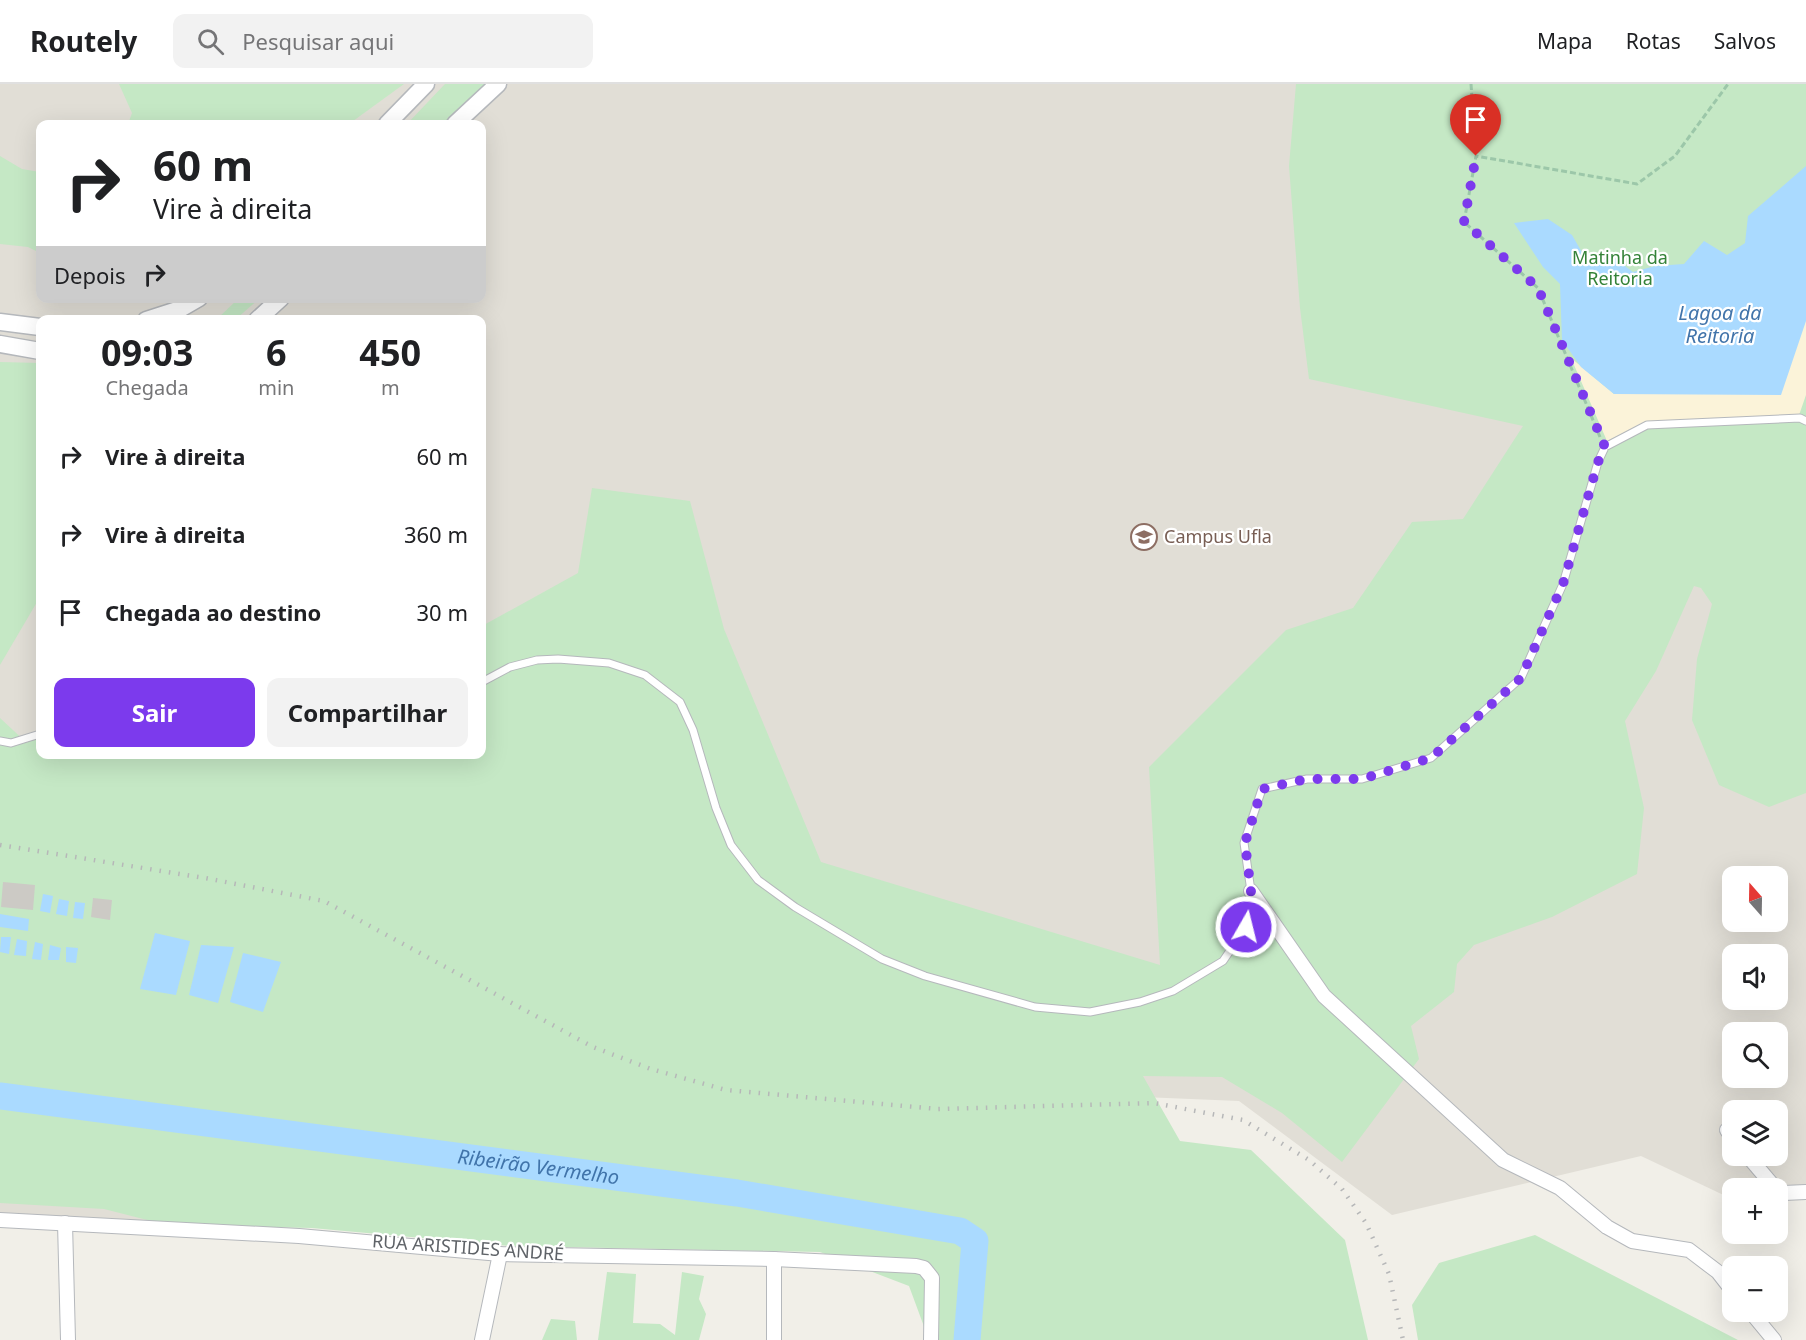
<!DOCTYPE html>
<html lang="pt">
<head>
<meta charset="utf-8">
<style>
  body { margin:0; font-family:"Noto Sans",sans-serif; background:#f2f2f2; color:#202124; height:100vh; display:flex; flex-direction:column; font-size:22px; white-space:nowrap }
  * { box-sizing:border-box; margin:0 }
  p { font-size:20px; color:#757577 }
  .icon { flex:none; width:33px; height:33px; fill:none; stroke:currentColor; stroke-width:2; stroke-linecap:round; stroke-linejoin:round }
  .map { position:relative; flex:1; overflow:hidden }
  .sheet { position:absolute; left:36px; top:231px; width:450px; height:444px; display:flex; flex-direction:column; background:#fff; border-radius:12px; box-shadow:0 6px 24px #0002 }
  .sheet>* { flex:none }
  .banner { position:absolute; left:36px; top:36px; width:450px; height:183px; border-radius:12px; box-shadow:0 6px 24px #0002; background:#fff; color:#202124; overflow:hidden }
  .needle { width:39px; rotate:340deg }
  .tools { position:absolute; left:1722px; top:782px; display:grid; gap:12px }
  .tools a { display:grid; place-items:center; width:66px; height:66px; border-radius:12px; background:#fff; box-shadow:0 6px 24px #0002; font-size:30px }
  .pin { position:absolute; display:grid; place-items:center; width:51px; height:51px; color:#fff; margin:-62px -26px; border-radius:50% 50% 50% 0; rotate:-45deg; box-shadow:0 0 6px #0007 }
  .pin .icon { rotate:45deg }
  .me { position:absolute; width:66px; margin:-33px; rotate:8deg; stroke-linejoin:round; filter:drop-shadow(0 0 4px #0008) }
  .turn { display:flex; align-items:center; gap:21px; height:126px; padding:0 18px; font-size:27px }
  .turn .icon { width:78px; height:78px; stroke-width:2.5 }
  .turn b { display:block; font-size:42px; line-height:51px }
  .then { display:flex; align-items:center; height:57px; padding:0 18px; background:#0003; gap:12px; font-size:22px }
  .eta { display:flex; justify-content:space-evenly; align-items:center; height:102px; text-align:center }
  .eta b { font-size:36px; font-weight:700; line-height:42px }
  .primary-button { display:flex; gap:12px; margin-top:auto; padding:12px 18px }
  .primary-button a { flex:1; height:69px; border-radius:12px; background:#7c3aed; color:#fff; font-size:24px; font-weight:700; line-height:69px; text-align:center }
  .primary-button a+a { background:#f2f2f2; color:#202124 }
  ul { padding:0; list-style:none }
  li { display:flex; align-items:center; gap:18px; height:78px; padding:0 18px }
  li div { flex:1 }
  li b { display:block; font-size:22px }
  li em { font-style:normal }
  header { display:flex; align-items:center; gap:36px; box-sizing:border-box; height:84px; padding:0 30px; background:#fff; border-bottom:2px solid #e0e0e0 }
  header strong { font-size:28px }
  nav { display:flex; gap:33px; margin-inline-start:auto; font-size:21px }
  .search { width:420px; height:54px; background:#f2f2f2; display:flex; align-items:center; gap:15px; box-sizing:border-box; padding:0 21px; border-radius:12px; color:#757577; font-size:22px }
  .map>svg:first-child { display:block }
  .education { fill:#e1ded6; fill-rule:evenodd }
  .green { fill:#c5e8c5 }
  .sand { fill:#fbf3d9 }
  .water { fill:#aadaff }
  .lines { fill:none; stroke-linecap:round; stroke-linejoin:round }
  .river { stroke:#aadaff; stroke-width:27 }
  .building { fill:#cccac5 }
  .service-casing { stroke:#b5b8bc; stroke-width:9 }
  .minor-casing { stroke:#b5b8bc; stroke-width:16 }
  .tertiary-casing { stroke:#b5b8bc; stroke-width:19 }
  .path { stroke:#9cc7a9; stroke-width:3; stroke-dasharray:6 3; stroke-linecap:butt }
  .service { stroke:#fff; stroke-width:7 }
  .minor { stroke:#fff; stroke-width:14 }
  .tertiary { stroke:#fff; stroke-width:16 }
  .rail { stroke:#b6b7b8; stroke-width:4.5; stroke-dasharray:1.5 8; stroke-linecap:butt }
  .route { stroke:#7c3aed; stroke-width:10; stroke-dasharray:0 18 }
  .labels { text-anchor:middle; stroke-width:4.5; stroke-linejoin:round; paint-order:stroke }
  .park-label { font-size:18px; fill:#348238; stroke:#fff }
  .education-label { font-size:18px; fill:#785e54; stroke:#fff; text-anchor:start }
  .street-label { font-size:18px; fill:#5f6368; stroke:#fff }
  .water-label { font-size:20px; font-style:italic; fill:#4174aa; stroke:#fff }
</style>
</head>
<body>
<header>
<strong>Routely</strong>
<div class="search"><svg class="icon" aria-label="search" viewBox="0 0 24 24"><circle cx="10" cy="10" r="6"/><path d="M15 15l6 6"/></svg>Pesquisar aqui</div>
<nav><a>Mapa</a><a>Rotas</a><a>Salvos</a></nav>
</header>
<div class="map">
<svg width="1806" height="1256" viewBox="0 0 1806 1256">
  <rect width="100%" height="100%" fill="#f1efe8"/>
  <path class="education" d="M 0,0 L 1806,0 L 1806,1107 L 1778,1119 L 1778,1104 L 1732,1104 L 1732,1115 L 1641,1072 L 1392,1131 L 1239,1017 L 730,996 L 250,1143 L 0,1131 ZM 40,40 L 482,40 L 482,214 L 40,214 ZM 40,236 L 482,236 L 482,670 L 40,670 ZM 1732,792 L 1778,792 L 1778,837 L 1732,837 ZM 1732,870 L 1778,870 L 1778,915 L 1732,915 ZM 1732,948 L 1778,948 L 1778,993 L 1732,993 ZM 1732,1026 L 1778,1026 L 1778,1071 L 1732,1071 Z"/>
  <g class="green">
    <path d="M 119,0 L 404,0 L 349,40 L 128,40 L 132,29 Z"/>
    <path d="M 445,0 L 489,0 L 446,40 L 407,40 Z"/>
    <path d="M 1296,0 L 1806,0 L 1806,709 L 1769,723 L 1719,701 L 1692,636 L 1697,575 L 1712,520 L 1701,504 L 1694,502 L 1656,587 L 1625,637 L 1644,724 L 1637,790 L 1552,833 L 1474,861 L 1457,880 L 1454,908 L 1411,942 L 1419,975 L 1342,1078 L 1282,1029 L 1222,993 L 1143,992 L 1180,1057 L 1251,1066 L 1345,1156 L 1368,1256 L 929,1256 L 909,1202 L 820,1168 L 511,1162 L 312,1144 L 167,1141 L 104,1125 L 0,1119 L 0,634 L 27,659 L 40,643 L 40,670 L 482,670 L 482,542 L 578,489 L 592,404 L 690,417 L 724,545 L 821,778 L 1160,881 L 1149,683 L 1286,546 L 1353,524 L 1412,438 L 1463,435 L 1523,342 L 1309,295 L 1300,224 L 1289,82 Z"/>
    <path d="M 0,72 L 22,85 L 40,88 L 40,169 L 28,163 L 0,160 Z"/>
    <path d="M 239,214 L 259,215 L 236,235 L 217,235 Z"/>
    <path d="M 0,278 L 40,279 L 40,513 L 0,581 Z"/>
    <path d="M 1535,1151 L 1738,1256 L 1418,1256 L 1412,1221 L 1439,1179 Z"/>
    <path d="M 607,1188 L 636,1190 L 633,1239 L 660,1240 L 675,1251 L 682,1188 L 704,1192 L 699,1215 L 706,1230 L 699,1256 L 598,1256 Z"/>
    <path d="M 551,1235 L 575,1237 L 577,1256 L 542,1256 Z"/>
  </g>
  <path class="sand" d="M 1806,235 L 1806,311 L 1798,334 L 1644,339 L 1607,357 L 1571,274 L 1614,310 Z"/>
  <g class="water">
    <path d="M 1806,82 L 1806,237 L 1781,311 L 1614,310 L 1581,283 L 1562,256 L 1560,200 L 1543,183 L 1514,139 L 1548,135 L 1572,151 L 1587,177 L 1614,174 L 1633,188 L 1655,182 L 1684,180 L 1704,157 L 1727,171 L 1745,159 L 1748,132 Z"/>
    <path d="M 43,810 L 53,812 L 50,829 L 40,827 Z"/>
    <path d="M 59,815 L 69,817 L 67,832 L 56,830 Z"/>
    <path d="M 75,818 L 85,819 L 83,835 L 73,834 Z"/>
    <path d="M 0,830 L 29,835 L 28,847 L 0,843 Z"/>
    <path d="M 155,849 L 190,857 L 176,911 L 140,905 Z"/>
    <path d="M 1,853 L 11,853 L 9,870 L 0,868 Z"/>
    <path d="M 17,855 L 27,857 L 26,872 L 14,871 Z"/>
    <path d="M 35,858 L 43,860 L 41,876 L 32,875 Z"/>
    <path d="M 50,861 L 61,864 L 59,876 L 48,876 Z"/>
    <path d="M 201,861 L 234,863 L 218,919 L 189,911 Z"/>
    <path d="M 66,863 L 78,864 L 76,879 L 66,878 Z"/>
    <path d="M 243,869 L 281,878 L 263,928 L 230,918 Z"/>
  </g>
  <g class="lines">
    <path class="river" id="s1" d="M 0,1012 L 737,1109 L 960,1147 L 975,1157 L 967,1256"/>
  </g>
  <g class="building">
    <path d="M 3,798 L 35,801 L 33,826 L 1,823 Z"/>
    <path d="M 93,814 L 112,816 L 110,836 L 91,833 Z"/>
  </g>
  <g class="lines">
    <defs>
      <g id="service">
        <path d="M 482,598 L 510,583 L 537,576 L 558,575 L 609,579 L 645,591 L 680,618 L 693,646 L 716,724 L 731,761 L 758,796 L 795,823 L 882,875 L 925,892 L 1035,923 L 1090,928 L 1140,918 L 1173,907 L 1223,877 L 1246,843 L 1251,807 L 1244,759 L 1262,705 L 1307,695 L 1362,695 L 1431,674 L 1521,594 L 1563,500 L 1598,378 L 1605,363 L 1647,341 L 1800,334 L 1806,337"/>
        <path d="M 0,657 L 11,659 L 40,650"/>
      </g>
      <g id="minor">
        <path d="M 1251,807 L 1324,912 L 1503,1076 L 1560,1104 L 1607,1143 L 1632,1157 L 1689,1166 L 1718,1188 L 1732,1206"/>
        <path d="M 1727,1046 L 1732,1053"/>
        <path d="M 1747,1071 L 1775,1104"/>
        <path d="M 1778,1105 L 1784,1109 L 1806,1108"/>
        <path d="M 0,1136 L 299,1152 L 500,1170 L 774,1175 L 916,1182 L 924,1184 L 932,1194 L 931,1256"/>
        <path d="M 65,1139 L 68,1256"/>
        <path d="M 774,1175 L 774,1256"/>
        <path d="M 1750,1227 L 1774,1256"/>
        <path d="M 482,1256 L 500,1170"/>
      </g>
      <g id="tertiary">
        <path d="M 387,40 L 426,0"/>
        <path d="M 455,40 L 498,0"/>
        <path d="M 146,236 L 180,225 L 199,214"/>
        <path d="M 257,236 L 281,214"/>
        <path d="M 0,238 L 40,243"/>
        <path d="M 0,260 L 40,267"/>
      </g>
    </defs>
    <use href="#service" class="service-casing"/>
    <use href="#minor" class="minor-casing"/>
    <use href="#tertiary" class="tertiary-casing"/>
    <g class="path">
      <path d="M 1471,0 L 1476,72"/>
      <path d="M 1600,353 L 1538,204 L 1464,138 L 1476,72 L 1637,100 L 1675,72 L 1728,0"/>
    </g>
    <use href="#service" class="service"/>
    <use href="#minor" class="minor"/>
    <use href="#tertiary" class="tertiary"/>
    <path class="rail" d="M 0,761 L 205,794 L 324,817 L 593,963 L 651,985 L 726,1006 L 938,1025 L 1154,1019 L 1243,1036 L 1309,1076 L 1342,1105 L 1366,1139 L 1389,1190 L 1403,1256"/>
  </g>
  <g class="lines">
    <path class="route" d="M 1246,843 L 1251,807 L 1245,759 L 1262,705 L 1307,695 L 1362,695 L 1431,674 L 1521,594 L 1563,500 L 1598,378 L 1605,363 L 1538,204 L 1464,138 L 1476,72"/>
  </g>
  <defs>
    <symbol id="university-ring" viewBox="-11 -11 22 22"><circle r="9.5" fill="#fff" stroke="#8d6e63" stroke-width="1.5"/><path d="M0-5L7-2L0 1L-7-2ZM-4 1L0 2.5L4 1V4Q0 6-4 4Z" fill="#8d6e63"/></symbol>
  </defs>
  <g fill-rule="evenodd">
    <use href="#university-ring" x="1129" y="438" width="30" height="30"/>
  </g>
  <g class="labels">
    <g class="park-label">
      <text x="1620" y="180">Matinha da<tspan x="1620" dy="21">Reitoria</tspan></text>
    </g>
    <g class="education-label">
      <text x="1164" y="459">Campus Ufla</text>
    </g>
    <g class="street-label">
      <text transform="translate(468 1164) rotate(4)" y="6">RUA ARISTIDES ANDRÉ</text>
    </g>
    <g class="water-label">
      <text x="1720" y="236">Lagoa da<tspan x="1720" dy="23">Reitoria</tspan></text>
      <text dy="7" stroke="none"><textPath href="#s1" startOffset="543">Ribeirão Vermelho</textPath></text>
    </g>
  </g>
</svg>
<div class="tools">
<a><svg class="needle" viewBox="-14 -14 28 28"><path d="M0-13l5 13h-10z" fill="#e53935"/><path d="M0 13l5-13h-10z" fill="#757577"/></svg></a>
<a><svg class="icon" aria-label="sound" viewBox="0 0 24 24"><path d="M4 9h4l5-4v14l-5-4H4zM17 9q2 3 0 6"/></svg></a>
<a><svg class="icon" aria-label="search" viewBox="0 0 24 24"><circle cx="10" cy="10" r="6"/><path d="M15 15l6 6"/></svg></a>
<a><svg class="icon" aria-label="layers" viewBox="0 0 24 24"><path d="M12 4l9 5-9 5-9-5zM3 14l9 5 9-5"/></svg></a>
<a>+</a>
<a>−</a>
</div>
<div class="pin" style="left:1476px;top:72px;background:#d93025"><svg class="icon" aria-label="arrive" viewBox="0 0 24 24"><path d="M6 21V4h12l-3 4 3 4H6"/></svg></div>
<svg class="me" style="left:1246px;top:843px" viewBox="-20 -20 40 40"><circle r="17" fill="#7c3aed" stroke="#fff" stroke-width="3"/><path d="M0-11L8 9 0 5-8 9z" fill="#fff"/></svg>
<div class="banner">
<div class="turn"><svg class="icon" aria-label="right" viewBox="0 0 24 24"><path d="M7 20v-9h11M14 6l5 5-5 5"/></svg><div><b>60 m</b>Vire à direita</div></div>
<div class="then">Depois<svg class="icon" aria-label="right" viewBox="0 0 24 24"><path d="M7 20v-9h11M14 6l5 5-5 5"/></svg></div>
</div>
<section class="sheet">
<div class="eta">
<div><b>09:03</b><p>Chegada</p></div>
<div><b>6</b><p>min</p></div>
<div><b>450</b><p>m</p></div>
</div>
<ul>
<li><svg class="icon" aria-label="right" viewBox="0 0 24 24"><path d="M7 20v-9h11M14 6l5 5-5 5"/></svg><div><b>Vire à direita</b></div><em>60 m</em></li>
<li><svg class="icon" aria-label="right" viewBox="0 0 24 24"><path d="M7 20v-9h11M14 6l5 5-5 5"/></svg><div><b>Vire à direita</b></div><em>360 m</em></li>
<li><svg class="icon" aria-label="arrive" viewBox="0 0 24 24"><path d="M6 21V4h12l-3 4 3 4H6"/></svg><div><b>Chegada ao destino</b></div><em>30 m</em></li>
</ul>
<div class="primary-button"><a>Sair</a><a>Compartilhar</a></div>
</section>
</div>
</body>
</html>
